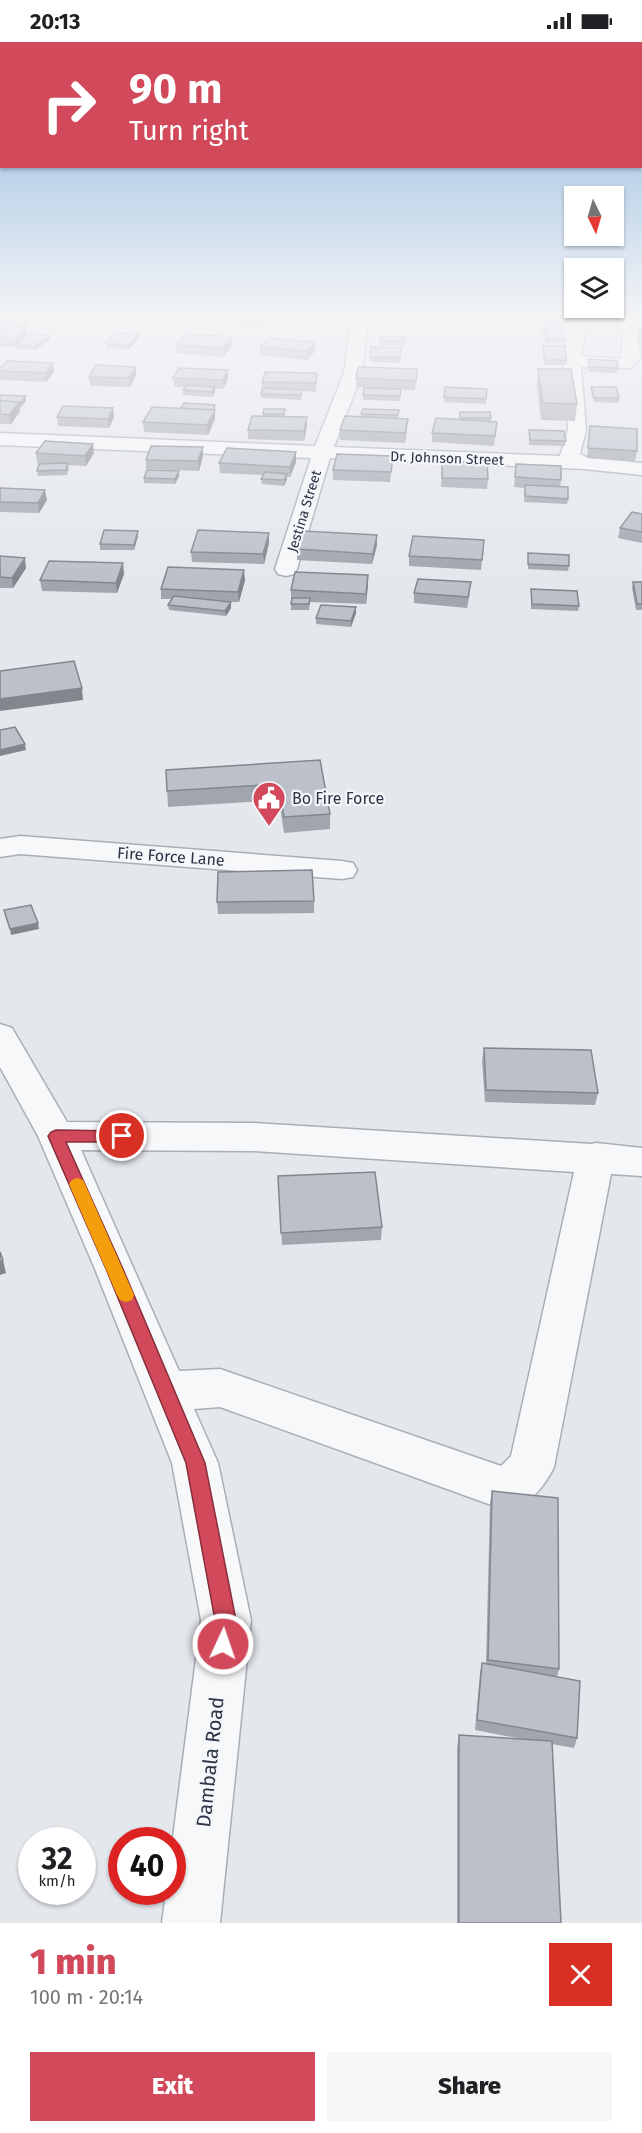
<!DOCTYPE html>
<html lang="en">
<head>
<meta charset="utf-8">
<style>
  body { margin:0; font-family:"Fira Sans",sans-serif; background:#f6f6f6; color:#202124; height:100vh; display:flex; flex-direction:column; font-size:22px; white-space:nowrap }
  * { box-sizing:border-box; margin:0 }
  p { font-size:20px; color:#757577 }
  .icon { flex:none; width:33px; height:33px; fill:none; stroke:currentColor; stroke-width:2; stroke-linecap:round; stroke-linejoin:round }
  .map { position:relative; height:1881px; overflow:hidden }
  .panel { display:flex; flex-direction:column; background:#fff; flex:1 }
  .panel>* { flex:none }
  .banner { position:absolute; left:0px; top:0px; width:642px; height:126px; box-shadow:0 2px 4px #0004; background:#d1495b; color:#fff; overflow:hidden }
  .needle { width:39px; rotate:175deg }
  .controls { position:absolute; left:564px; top:144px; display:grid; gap:12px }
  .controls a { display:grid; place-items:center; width:60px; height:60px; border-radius:0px; background:#fff; box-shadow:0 2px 4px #0004; font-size:30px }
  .speed { position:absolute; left:18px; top:1785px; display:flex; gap:12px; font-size:30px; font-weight:700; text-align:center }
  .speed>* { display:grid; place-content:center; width:78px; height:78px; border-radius:50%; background:#fff; box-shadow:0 2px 4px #0004; line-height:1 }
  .speed small { font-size:15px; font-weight:400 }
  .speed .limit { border:9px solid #d22; background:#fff; color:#111 }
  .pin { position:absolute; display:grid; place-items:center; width:51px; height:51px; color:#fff; margin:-26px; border:3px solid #fff; border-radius:50%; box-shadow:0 2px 6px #0007 }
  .me { position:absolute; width:66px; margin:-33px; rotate:3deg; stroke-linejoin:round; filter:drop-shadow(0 0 4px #0008) }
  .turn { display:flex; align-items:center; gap:21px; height:126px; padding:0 30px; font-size:27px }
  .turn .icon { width:78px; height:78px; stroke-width:2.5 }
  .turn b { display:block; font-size:42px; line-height:51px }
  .round { display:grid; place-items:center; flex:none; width:63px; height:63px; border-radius:0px; background:#f6f6f6 }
  .overview { display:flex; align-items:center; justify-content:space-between; height:102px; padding:0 30px }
  h1 { font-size:36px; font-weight:800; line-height:45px; color:#d1495b }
  .action { display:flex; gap:12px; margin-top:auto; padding:12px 30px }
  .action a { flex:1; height:69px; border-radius:0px; background:#d1495b; color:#fff; font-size:24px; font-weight:800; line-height:69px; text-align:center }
  .action a+a { background:#f6f6f6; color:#202124 }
  .status { display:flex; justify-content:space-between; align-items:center; height:42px; padding:0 30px; background:#fff; direction:ltr }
  .status svg { height:16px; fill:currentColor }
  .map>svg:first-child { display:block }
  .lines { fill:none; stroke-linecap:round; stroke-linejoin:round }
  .minor-casing { stroke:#a9aeb7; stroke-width:3 }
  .minor { fill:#f7f8fa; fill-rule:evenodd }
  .wall { fill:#a1a5ae }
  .shaded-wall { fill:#83868d }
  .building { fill:#bbc0ca; stroke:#83868d; stroke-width:1.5 }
  .route { fill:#d1495b; stroke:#882f3b; stroke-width:1.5 }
  .slow { fill:#f59e0b }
  .labels { text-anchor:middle; stroke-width:4.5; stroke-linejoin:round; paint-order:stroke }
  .far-street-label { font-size:14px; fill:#2b3445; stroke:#f4f6f9 }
  .poi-label { font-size:16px; fill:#2b3445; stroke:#f4f6f9; text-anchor:start }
  .street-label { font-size:16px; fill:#2b3445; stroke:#f4f6f9 }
  .near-street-label { font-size:20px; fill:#2b3445; stroke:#f4f6f9 }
</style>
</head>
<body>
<div class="status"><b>20:13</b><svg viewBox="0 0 49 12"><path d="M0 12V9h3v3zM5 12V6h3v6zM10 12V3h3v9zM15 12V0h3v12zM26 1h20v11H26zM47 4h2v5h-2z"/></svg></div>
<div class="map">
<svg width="642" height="1881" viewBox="0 0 642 1881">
  <rect width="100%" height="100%" fill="#e4e7ec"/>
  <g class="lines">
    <defs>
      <g id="minor">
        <path d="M 352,273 L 368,273 L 362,331 L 334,405 L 560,414 L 568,388 L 563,319 L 572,273 L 588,273 L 581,314 L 621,317 L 623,290 L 616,277 L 617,273 L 633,273 L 632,277 L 639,290 L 640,316 L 631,326 L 581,325 L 586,388 L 580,412 L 588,416 L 642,421 L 642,433 L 584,427 L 330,416 L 297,527 L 294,532 L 286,534 L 278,532 L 275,527 L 311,416 L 0,403 L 0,391 L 315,404 L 344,331 Z"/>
        <path d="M 20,794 L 342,819 L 353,821 L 357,828 L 353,835 L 342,837 L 20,812 L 0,815 L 0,797 Z"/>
        <path d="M 0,982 L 12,986 L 67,1080 L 253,1081 L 591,1102 L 596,1101 L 642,1106 L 642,1134 L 611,1132 L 554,1425 C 544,1446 530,1461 508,1469 L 220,1365 L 194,1367 L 218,1421 L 251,1578 L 220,1881 L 162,1881 L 166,1850 L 172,1850 L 172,1803 L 201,1578 L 172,1421 L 95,1227 L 38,1094 L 0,1025 ZM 81,1108 L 253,1109 L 574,1130 L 511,1414 L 501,1424 L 220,1327 L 179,1329 Z"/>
      </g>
    </defs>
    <use href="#minor" class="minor-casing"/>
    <use href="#minor" class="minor"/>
  </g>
  <g class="wall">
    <path d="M 0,273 L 37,273 L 33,278 L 16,277 L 16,281 L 15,282 L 27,291 L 22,297 L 50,297 L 36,308 L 16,307 L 16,305 L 0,305 Z"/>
    <path d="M 42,273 L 72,273 L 69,278 L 42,278 Z"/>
    <path d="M 234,273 L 264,273 L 264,281 L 235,282 Z"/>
    <path d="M 381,273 L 412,273 L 412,279 L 381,278 Z"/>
    <path d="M 469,273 L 495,273 L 495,278 L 471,278 Z"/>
    <path d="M 545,273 L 567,273 L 565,285 L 561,284 L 565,297 L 564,301 L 546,301 L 542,288 Z"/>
    <path d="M 634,273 L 642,273 L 642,281 L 634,280 Z"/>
    <path d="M 638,287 L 642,287 L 642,306 L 639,306 L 637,292 Z"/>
    <path d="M 138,292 L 139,297 L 128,308 L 106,306 L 105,301 Z"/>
    <path d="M 380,295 L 406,299 L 406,304 L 380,304 Z"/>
    <path d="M 315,300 L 315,309 L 307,318 L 260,313 L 260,305 Z"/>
    <path d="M 176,303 L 232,304 L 223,315 L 177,311 Z"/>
    <path d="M 543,304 L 567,318 L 566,323 L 544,323 L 542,308 Z"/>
    <path d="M 371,305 L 401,306 L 400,321 L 370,320 Z"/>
    <path d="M 589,317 L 618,326 L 617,331 L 589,330 Z"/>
    <path d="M 0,327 L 54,330 L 46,340 L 0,338 Z"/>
    <path d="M 417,327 L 415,348 L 356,345 L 356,336 Z"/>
    <path d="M 538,327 L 577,362 L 575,379 L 541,378 L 537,343 Z"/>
    <path d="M 228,328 L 228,337 L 223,347 L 215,347 L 215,350 L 212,355 L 183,353 L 183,348 L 185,345 L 174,345 L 173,336 Z"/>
    <path d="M 317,331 L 316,350 L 302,349 L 301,358 L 261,356 L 262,340 Z"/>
    <path d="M 136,333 L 130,345 L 90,344 L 89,335 Z"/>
    <path d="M 445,345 L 487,347 L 486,362 L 444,360 Z"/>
    <path d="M 591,345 L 619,356 L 619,361 L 594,360 L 591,350 Z"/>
    <path d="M 401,347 L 400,359 L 363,358 L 363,353 Z"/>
    <path d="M 0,353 L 26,354 L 26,359 L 20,366 L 19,366 L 20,369 L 11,382 L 0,382 Z"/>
    <path d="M 215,363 L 215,377 L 208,393 L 144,390 L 143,380 L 181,366 Z"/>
    <path d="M 399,368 L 398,376 L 407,386 L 405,401 L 340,398 L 340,388 L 361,375 L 361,372 Z"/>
    <path d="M 460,370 L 491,376 L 491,379 L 497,380 L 494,404 L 432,400 L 432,391 L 460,378 Z"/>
    <path d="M 263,372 L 285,372 L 285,375 L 307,375 L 307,384 L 304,399 L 248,397 L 248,388 L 263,374 Z"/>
    <path d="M 57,375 L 114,375 L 109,386 L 58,384 Z"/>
    <path d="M 590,384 L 637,409 L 635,419 L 587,416 Z"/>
    <path d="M 529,388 L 566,399 L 565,404 L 529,403 Z"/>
    <path d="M 36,411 L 94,411 L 86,424 L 68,423 L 69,426 L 67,433 L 38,434 L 37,429 L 48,421 L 37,421 Z"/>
    <path d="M 203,414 L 199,429 L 146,427 L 146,418 Z"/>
    <path d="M 393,414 L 390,440 L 333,438 L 333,428 Z"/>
    <path d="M 442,419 L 488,437 L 487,447 L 441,445 Z"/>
    <path d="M 296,420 L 290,435 L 287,435 L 287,437 L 284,444 L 262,442 L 261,437 L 263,433 L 220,431 L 219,421 Z"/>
    <path d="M 516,422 L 561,438 L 560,445 L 568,457 L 567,462 L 524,460 L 525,446 L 514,445 Z"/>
    <path d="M 179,434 L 175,442 L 144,441 L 144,436 Z"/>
    <path d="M 0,446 L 47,458 L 39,471 L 0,470 Z"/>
    <path d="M 642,472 L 642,501 L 618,496 L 620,486 Z"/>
    <path d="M 138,489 L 138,494 L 134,508 L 100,508 L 100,502 Z"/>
    <path d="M 269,491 L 269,501 L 264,522 L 192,520 L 191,510 Z"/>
    <path d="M 377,493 L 377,503 L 372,522 L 297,518 L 297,507 Z"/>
    <path d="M 484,498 L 481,528 L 409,524 L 409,514 Z"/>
    <path d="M 528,511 L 569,524 L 568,529 L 528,527 Z"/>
    <path d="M 0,514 L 26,526 L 13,546 L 0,546 Z"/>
    <path d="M 124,532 L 117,551 L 42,549 L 40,538 Z"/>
    <path d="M 368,533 L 366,562 L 310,560 L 309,568 L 291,568 L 291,548 Z"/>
    <path d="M 245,538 L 239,560 L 229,560 L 231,566 L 226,574 L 169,568 L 168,563 L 171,557 L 161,557 L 161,547 Z"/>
    <path d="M 633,540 L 642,540 L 642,568 L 636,568 L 632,546 Z"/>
    <path d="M 531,547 L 579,564 L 578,569 L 531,567 Z"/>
    <path d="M 414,551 L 470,551 L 467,566 L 414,561 Z"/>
    <path d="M 356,571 L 351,585 L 316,582 L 316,576 Z"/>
    <path d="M 320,718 L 330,772 L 330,787 L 284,791 L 279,758 L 168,765 L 166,728 Z"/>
    <path d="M 314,859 L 314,871 L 218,872 L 217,860 Z"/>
    <path d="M 484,1006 L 598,1051 L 595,1063 L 485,1060 L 482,1019 Z"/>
    <path d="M 278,1134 L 382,1185 L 381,1198 L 282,1203 Z"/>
    <path d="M 492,1449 L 559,1627 L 557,1635 L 577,1696 L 574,1706 L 552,1702 L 561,1881 L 457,1881 L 457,1707 L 459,1693 L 527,1698 L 475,1688 L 480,1631 L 482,1621 L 486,1622 L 490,1461 Z"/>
  </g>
  <g class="shaded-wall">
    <path d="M 32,273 L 37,273 L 33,278 Z"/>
    <path d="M 15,276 L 16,281 L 8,288 L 7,284 Z"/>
    <path d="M 26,282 L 27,291 L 18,302 L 16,302 L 16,305 L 15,297 Z"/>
    <path d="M 138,292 L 139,297 L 128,308 L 128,303 Z"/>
    <path d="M 49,293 L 50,297 L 36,308 L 35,304 Z"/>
    <path d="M 232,295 L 232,304 L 223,315 L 223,306 Z"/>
    <path d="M 315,300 L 315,309 L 307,318 L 307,309 Z"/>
    <path d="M 53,321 L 54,330 L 46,340 L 45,331 Z"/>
    <path d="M 136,325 L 136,333 L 130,345 L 129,336 Z"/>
    <path d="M 228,328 L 228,337 L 223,347 L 223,338 Z"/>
    <path d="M 215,345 L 215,350 L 212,355 L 212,350 Z"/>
    <path d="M 26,354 L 26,359 L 20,366 L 20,361 Z"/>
    <path d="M 19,360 L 20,369 L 11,382 L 9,373 Z"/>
    <path d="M 215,363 L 215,377 L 208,393 L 207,383 L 212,369 Z"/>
    <path d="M 113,366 L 114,375 L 109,386 L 108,377 Z"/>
    <path d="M 307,375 L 307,384 L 304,399 L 304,389 Z"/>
    <path d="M 408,377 L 407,386 L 405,401 L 405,391 Z"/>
    <path d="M 93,402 L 94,411 L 86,424 L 85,414 Z"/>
    <path d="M 203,405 L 203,414 L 199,429 L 198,419 Z"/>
    <path d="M 296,410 L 296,420 L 290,435 L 290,425 Z"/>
    <path d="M 179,429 L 179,434 L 175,442 L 175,437 Z"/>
    <path d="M 287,432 L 287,437 L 284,444 L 284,438 Z"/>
    <path d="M 45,448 L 47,458 L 39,471 L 38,461 Z"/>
    <path d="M 138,489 L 138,494 L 134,508 L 134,503 Z"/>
    <path d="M 269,491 L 269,501 L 264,522 L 263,512 Z"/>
    <path d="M 377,493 L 377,503 L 372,522 L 373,512 Z"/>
    <path d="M 25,516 L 26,526 L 13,546 L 12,536 Z"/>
    <path d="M 123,521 L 124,532 L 117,551 L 116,541 Z"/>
    <path d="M 244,528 L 245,538 L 239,560 L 238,550 Z"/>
    <path d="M 368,533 L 368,544 L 366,562 L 366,552 Z"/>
    <path d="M 231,560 L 231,566 L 226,574 L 225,569 Z"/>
    <path d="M 356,565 L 356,571 L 351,585 L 351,579 Z"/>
    <path d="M 82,646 L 83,658 L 0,669 L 0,657 Z"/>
    <path d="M 25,702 L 26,708 L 0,714 L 0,708 Z"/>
    <path d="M 38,881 L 39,887 L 11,893 L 10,887 Z"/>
    <path d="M 3,1218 L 6,1231 L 0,1233 L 0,1220 Z"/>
  </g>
  <g class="building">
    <path d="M 42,273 L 69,273 L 69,274 Z"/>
    <rect x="381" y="273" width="31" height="1"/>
    <path d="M 470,273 L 495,273 L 495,274 L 471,274 Z"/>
    <path d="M 545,273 L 566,273 L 566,276 L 544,275 Z"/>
    <rect x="635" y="273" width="7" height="3"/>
    <path d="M 0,275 L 15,276 L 9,282 L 0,281 Z"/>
    <path d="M 0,281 L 26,282 L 15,297 L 0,296 Z"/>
    <path d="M 543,283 L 560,283 L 565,297 L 547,297 Z"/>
    <path d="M 638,287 L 642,287 L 642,301 L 640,301 Z"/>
    <path d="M 30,291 L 49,293 L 35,304 L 16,302 Z"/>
    <path d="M 116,291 L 138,292 L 128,303 L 105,301 Z"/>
    <path d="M 186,292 L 232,295 L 223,306 L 176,303 Z"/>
    <rect x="380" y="295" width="26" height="4"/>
    <path d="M 268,296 L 315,300 L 307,309 L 260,305 Z"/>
    <path d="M 543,304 L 564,304 L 567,318 L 545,318 Z"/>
    <path d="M 371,305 L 401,306 L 400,316 L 370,315 Z"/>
    <path d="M 589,317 L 617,319 L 618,326 L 589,325 Z"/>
    <path d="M 7,319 L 53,321 L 45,331 L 0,329 L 0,327 Z"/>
    <path d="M 96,323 L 136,325 L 129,336 L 89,335 Z"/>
    <path d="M 358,325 L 417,327 L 416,339 L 356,336 Z"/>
    <path d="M 179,326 L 228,328 L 223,338 L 173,336 Z"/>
    <path d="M 538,327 L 571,327 L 577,362 L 543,361 Z"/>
    <path d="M 265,330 L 317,331 L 316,341 L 262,340 Z"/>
    <path d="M 187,343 L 215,345 L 212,350 L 183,348 Z"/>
    <path d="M 445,345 L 487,347 L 486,357 L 444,355 Z"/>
    <path d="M 591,345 L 616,345 L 619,356 L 594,356 Z"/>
    <path d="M 263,346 L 302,348 L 301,353 L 261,352 Z"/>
    <path d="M 364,346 L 401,347 L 400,354 L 363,353 Z"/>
    <path d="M 0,353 L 26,354 L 20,361 L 18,361 L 19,360 L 0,359 Z"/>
    <path d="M 0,359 L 19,360 L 9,373 L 0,372 Z"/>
    <path d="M 184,361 L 215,363 L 213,368 L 181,366 Z"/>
    <path d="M 63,364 L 113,366 L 108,377 L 57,375 Z"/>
    <path d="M 152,365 L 215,368 L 207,383 L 143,380 Z"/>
    <path d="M 264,367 L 285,367 L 284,372 L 263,372 Z"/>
    <path d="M 363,367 L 399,368 L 398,373 L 361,372 Z"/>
    <path d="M 460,370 L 490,370 L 491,376 L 460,376 Z"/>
    <path d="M 252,374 L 307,375 L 304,389 L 248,388 Z"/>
    <path d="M 345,374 L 408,377 L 405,391 L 340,388 Z"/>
    <path d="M 436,376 L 497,380 L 495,394 L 432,391 Z"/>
    <path d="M 590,384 L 637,387 L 637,409 L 588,406 Z"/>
    <path d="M 529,388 L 564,389 L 566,399 L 530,398 Z"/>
    <path d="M 45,399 L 93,402 L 85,414 L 36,411 Z"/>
    <path d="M 151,404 L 203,405 L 198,419 L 146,418 Z"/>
    <path d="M 227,406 L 296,410 L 290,425 L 219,421 Z"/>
    <path d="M 337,412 L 393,414 L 391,430 L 333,428 Z"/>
    <path d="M 442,419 L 487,420 L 488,437 L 442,436 Z"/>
    <path d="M 68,421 L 66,428 L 37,429 L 39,422 Z"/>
    <path d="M 516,422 L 561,424 L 561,438 L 515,435 Z"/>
    <path d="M 147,428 L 179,429 L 175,437 L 144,436 Z"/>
    <path d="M 265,430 L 287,432 L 284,438 L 261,437 Z"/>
    <path d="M 525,443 L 568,445 L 568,457 L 525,454 Z"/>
    <path d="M 0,446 L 45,448 L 38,461 L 0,460 Z"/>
    <path d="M 632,470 L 642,472 L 642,490 L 620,486 Z"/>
    <path d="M 104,488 L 138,489 L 134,503 L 100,502 Z"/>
    <path d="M 198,488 L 269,491 L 263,512 L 191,510 Z"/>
    <path d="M 303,489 L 377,493 L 373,512 L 297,507 Z"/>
    <path d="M 413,494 L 484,498 L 482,518 L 409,514 Z"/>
    <path d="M 528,511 L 569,513 L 569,524 L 528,522 Z"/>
    <path d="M 0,514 L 25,516 L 12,536 L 0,535 Z"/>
    <path d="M 49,519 L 123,521 L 116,541 L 40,538 Z"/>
    <path d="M 168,525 L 244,528 L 238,550 L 161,547 Z"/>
    <path d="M 295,530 L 368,533 L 366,552 L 291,548 Z"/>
    <path d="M 418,537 L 471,540 L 468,555 L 414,551 Z"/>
    <path d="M 633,540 L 642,540 L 642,562 L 637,562 Z"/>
    <path d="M 531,547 L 577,549 L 579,564 L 532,562 Z"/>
    <path d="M 174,554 L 231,560 L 225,569 L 168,563 Z"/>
    <path d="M 292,556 L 310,556 L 309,562 L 291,562 Z"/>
    <path d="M 321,563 L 356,565 L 351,579 L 316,576 Z"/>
    <path d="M 74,619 L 82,646 L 0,657 L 0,629 Z"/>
    <path d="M 15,685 L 25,702 L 0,708 L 0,688 Z"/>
    <path d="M 320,718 L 330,772 L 284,775 L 278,742 L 167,749 L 166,728 Z"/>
    <path d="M 312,828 L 314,859 L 217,860 L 218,830 Z"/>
    <path d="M 31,863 L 38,881 L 10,887 L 4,868 Z"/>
    <path d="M 484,1006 L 591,1008 L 598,1051 L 486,1048 Z"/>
    <path d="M 375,1130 L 382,1185 L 281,1191 L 278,1134 Z"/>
    <path d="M 0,1210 L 3,1218 L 0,1220 Z"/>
    <path d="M 492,1449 L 558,1456 L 559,1627 L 488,1618 Z"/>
    <path d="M 482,1621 L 580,1639 L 577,1696 L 477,1678 Z"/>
    <path d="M 459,1693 L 552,1699 L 561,1881 L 459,1881 Z"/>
  </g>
  <linearGradient id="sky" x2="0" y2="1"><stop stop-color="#8bb4dd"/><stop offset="0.51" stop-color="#f3f4f6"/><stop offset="1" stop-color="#f3f4f6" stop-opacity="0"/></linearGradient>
  <rect width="642" height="536" fill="url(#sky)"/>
  <path class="route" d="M 56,1088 L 122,1089 L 127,1090 L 129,1094 L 127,1098 L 122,1100 L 66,1100 L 123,1227 L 205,1421 L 236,1578 L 230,1609 L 223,1612 L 216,1609 L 213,1602 L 215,1578 L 186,1421 L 106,1227 L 48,1094 L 51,1090 Z"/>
  <path class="slow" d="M 77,1136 L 83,1138 L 85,1142 L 134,1253 L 132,1258 L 126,1260 L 120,1258 L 117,1253 L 69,1142 L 72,1138 Z"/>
  <defs>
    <symbol id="civic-pin" viewBox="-11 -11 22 30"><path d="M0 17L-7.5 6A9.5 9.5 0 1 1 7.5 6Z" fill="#d1495b" stroke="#f4f6f9"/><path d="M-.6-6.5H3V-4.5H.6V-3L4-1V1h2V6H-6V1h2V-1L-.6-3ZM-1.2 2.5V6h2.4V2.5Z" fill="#fff"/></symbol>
  </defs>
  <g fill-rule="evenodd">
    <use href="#civic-pin" x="250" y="737" width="38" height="52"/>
  </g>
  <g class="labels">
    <g class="far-street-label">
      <text transform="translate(447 416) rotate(2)" y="5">Dr. Johnson Street</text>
      <text transform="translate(304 469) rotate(-73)" y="5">Jestina Street</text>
    </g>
    <g class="poi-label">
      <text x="292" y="762">Bo Fire Force</text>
    </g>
    <g class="street-label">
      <text transform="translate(171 814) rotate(4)" y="6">Fire Force Lane</text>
    </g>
    <g class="near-street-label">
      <text transform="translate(210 1720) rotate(-84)" y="7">Dambala Road</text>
    </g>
  </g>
</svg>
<div class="controls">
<a><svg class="needle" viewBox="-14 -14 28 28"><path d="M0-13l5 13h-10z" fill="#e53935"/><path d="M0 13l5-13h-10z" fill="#757577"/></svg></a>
<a><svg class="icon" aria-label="layers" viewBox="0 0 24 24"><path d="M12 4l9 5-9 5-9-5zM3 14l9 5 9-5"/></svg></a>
</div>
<div class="speed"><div>32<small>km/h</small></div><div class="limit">40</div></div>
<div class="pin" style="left:122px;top:1094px;background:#d93025"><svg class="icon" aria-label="arrive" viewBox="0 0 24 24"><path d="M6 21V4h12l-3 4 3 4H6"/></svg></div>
<svg class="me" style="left:223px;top:1602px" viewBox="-20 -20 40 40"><circle r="17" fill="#d1495b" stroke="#fff" stroke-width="3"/><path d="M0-11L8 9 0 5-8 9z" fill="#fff"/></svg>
<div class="banner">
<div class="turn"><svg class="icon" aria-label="right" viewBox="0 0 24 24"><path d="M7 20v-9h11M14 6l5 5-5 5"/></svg><div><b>90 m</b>Turn right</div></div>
</div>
</div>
<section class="panel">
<div class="overview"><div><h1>1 min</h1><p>100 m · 20:14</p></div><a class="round" style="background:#d93025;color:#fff"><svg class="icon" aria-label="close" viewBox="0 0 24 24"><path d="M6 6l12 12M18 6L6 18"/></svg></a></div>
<div class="action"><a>Exit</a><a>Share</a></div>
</section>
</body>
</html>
